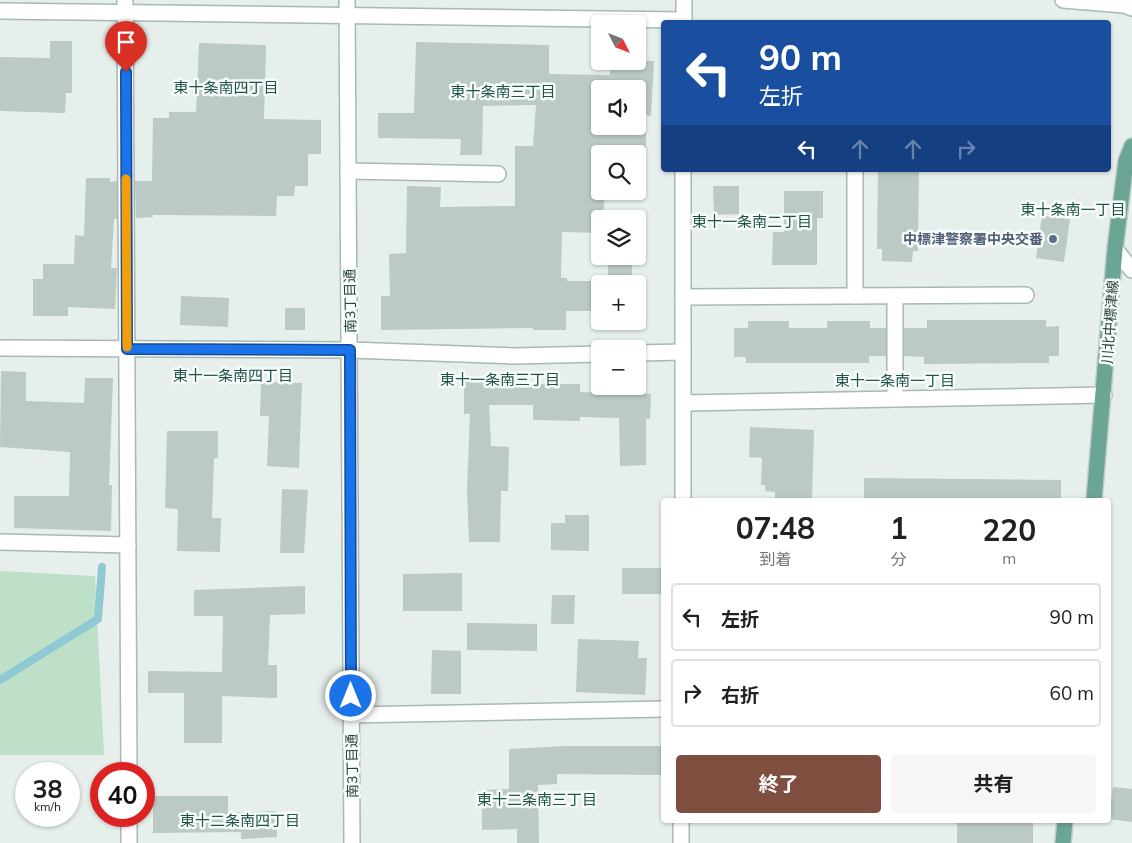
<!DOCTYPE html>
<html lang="ja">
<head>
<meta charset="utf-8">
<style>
  body { margin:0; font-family:Mulish,"Noto Sans JP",sans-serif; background:#f6f6f6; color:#202124; height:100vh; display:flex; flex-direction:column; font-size:19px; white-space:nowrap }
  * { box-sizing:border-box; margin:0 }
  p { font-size:16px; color:#757577 }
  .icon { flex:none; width:28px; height:28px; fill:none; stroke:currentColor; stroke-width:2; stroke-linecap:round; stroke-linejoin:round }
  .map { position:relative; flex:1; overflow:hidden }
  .sheet { position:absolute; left:661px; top:498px; width:450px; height:325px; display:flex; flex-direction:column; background:#fff; border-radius:5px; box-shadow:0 1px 4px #0004 }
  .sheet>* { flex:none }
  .top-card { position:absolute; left:661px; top:20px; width:450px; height:152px; border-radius:5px; box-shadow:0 1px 4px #0004; background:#1a4fa0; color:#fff; overflow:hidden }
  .needle { width:32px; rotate:132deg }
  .tools { position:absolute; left:591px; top:15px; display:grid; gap:10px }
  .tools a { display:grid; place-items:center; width:55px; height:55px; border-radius:5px; background:#fff; box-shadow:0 1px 4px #0004; font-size:25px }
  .speed { position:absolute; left:15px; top:762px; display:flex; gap:10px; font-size:25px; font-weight:700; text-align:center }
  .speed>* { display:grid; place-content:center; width:65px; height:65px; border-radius:50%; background:#fff; box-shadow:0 1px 4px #0004; line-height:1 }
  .speed small { font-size:12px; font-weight:400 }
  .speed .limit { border:8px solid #d22; background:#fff; color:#111 }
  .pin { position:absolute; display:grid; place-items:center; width:42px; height:42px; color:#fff; margin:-51px -21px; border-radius:50% 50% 50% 0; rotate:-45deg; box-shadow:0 0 5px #0007 }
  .pin .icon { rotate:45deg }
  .me { position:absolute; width:55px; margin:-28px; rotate:0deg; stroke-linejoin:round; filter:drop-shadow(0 0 4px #0008) }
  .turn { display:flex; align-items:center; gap:18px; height:105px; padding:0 15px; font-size:22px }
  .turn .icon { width:65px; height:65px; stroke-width:2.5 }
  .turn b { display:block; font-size:35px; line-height:42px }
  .lanes { display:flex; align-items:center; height:48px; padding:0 15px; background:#0003; justify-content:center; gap:25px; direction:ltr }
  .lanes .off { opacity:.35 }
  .eta { display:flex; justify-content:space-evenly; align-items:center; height:85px; text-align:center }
  .eta b { font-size:30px; font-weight:700; line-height:35px }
  .primary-button { display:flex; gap:10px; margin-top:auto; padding:10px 15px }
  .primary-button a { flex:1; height:58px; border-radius:5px; background:#7f4e3f; color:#fff; font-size:20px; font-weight:700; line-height:58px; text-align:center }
  .primary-button a+a { background:#f6f6f6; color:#202124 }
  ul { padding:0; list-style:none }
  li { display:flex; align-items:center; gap:15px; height:68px; margin:0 10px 8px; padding:0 5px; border:2px solid #e0e0e0; border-radius:5px }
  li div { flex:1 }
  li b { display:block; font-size:19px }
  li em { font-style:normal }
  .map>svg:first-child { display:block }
  .green { fill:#bfe0c8 }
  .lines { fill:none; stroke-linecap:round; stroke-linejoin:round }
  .stream { stroke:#8ec9d4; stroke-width:8 }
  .building { fill:#bbcac4; fill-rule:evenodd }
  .minor-casing { stroke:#a8b8b2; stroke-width:18 }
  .major-casing { stroke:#c2cac8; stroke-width:18 }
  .minor { stroke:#fff; stroke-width:15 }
  .major { stroke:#6aa596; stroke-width:15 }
  .route-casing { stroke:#114b97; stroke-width:12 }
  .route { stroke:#1a73e8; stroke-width:9 }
  .slow { stroke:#f59e0b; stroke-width:9 }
  .service-dot { fill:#5c6f8a; stroke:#f7fbf9; stroke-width:2 }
  .labels { text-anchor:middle; stroke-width:5; stroke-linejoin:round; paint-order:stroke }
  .service-label { font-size:14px; font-weight:bold; fill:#4e5e75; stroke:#f7fbf9; text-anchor:end }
  .street-label { font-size:14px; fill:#24423a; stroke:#f7fbf9 }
  .neighbourhood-label { font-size:15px; fill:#1f5548; stroke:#f7fbf9 }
</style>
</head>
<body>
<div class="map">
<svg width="1132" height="843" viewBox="0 0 1132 843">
  <rect width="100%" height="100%" fill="#e6efeb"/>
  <path class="green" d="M 0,571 L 95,576 L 104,755 L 0,755 Z"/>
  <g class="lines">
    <path class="stream" d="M 0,680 L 98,619 L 102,567"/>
  </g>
  <g class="building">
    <path d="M 50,41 L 72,41 L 72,93 L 66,93 L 65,113 L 0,111 L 0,57 L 50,58 Z"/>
    <path d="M 416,42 L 549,45 L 549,74 L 610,75 L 610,61 L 654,61 L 651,116 L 646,115 L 646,159 L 638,159 L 638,154 L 600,154 L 600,191 L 605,191 L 603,219 L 600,219 L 600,233 L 562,232 L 561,278 L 567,278 L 567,281 L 600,281 L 600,311 L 566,311 L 566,330 L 533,330 L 533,328 L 381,330 L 381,296 L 390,296 L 389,254 L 406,253 L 407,186 L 441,187 L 440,207 L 515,206 L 515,146 L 533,146 L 536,105 L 483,106 L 482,155 L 460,155 L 461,139 L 378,138 L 378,113 L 414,113 ZM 600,89 L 638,89 L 638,126 L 600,126 Z"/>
    <path d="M 199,43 L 266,45 L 264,119 L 321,120 L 321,154 L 308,154 L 308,186 L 295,186 L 294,196 L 277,196 L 276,216 L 153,215 L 153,217 L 136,218 L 135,181 L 152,181 L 153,118 L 169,118 L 169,112 L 196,112 Z"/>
    <path d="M 878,170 L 919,170 L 918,251 L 913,251 L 912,262 L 882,261 L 882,249 L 877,249 Z"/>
    <path d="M 86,178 L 110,178 L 110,182 L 117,181 L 117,219 L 114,219 L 111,268 L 117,268 L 115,309 L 68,307 L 68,316 L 33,316 L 33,279 L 43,279 L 43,264 L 74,264 L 75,235 L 84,236 Z"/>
    <path d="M 713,186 L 739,186 L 739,214 L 714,215 Z"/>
    <path d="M 784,191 L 823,191 L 823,218 L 817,218 L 817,265 L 772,265 L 773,232 L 784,232 Z"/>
    <path d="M 1042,216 L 1070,219 L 1064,262 L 1036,258 Z"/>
    <rect x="608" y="262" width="24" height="22"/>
    <path d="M 181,296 L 229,298 L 228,327 L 180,325 Z"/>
    <rect x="285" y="308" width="20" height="22"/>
    <path d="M 927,320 L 1046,320 L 1046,327 L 1059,326 L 1059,356 L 1049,356 L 1049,363 L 924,364 L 924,357 L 904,356 L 904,328 L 927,328 Z"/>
    <path d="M 748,321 L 789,321 L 789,328 L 827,328 L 827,321 L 870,321 L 870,328 L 886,328 L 886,356 L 869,356 L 869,363 L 746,363 L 746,357 L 734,357 L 734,328 L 748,328 Z"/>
    <path d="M 1,371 L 26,372 L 26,401 L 84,403 L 85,378 L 113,378 L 109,485 L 112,485 L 111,531 L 14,528 L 14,496 L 69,496 L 70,452 L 0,447 Z"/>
    <path d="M 464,378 L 505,378 L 505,384 L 580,384 L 580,392 L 651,394 L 650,419 L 646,419 L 646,465 L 620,466 L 619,418 L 580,417 L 580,421 L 533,420 L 533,405 L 489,405 L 491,446 L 509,447 L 508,491 L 501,491 L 500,542 L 469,542 L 467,490 L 470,414 L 464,414 Z"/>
    <path d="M 261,382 L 302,383 L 299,468 L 267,466 L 269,416 L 260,416 Z"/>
    <path d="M 750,427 L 814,430 L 812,500 L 775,500 L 775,492 L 765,491 L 765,485 L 761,485 L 762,458 L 749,457 Z"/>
    <path d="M 167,431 L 218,431 L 218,458 L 214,458 L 212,518 L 221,518 L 220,552 L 177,551 L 178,509 L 165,508 Z"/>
    <path d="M 864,478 L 1061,480 L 1061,500 L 864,500 Z"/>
    <path d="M 282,489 L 308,490 L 304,553 L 280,553 Z"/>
    <path d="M 565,515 L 589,515 L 589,551 L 551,550 L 551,523 L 565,523 Z"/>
    <rect x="622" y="568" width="42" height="26"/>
    <path d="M 462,573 L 462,611 L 403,611 L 403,574 Z"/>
    <path d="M 305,586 L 305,614 L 270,615 L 268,665 L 277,665 L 277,698 L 222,696 L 222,743 L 184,743 L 184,693 L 148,693 L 148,671 L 222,672 L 223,616 L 194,616 L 194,590 Z"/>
    <path d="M 552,595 L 575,595 L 574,624 L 551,624 Z"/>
    <path d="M 467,623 L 537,624 L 537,651 L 467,650 Z"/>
    <path d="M 578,639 L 639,641 L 638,658 L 647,658 L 645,695 L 576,692 Z"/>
    <path d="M 432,650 L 461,651 L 461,694 L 431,694 Z"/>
    <path d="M 564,746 L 662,746 L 662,775 L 557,774 L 557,784 L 538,785 L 539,843 L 517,843 L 517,829 L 482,830 L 482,790 L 509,789 L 509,749 Z"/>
    <path d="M 1113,787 L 1132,789 L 1132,822 L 1109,819 Z"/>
    <path d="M 153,796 L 228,796 L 228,813 L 276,811 L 277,837 L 241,839 L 241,832 L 153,833 Z"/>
    <rect x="957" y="820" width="76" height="23"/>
  </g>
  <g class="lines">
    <defs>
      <g id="minor">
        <path d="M 125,0 L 129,774"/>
        <path d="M 347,0 L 352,843"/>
        <path d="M 1063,0 L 1124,5 L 1132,8"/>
        <path d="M 0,11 L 684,20"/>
        <path d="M 684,22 L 684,0"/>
        <path d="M 855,170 L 855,296"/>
        <path d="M 348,171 L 498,174"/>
        <path d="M 1115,249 L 1132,270"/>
        <path d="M 683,297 L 1026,295"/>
        <path d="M 0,348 L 350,350 L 514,356 L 600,354"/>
        <path d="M 638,353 L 683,352"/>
        <path d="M 895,399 L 895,296"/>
        <path d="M 684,403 L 1104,395"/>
        <path d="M 683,500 L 683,170"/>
        <path d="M 0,542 L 128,545"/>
        <path d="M 351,715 L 664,709"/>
        <path d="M 129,816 L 129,843"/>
        <path d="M 681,820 L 681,843"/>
      </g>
      <g id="major">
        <path d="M 1094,500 L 1115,249 L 1126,161 L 1132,146"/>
        <path d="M 1063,843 L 1065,820"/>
      </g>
    </defs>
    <use href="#minor" class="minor-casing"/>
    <use href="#major" class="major-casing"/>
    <use href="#minor" class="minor"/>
    <use href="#major" class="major"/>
  </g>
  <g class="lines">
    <defs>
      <path id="route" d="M 126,72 L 127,349 L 350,350 L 351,696"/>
    </defs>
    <use href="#route" class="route-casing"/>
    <use href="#route" class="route"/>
    <path class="slow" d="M 126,179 L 127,347"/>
  </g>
  <circle class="service-dot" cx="1053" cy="239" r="5"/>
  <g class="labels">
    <g class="service-label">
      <text x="1043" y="244">中標津警察署中央交番</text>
    </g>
    <g class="street-label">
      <text transform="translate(350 301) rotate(-91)" y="5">南3丁目通</text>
      <text transform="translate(1110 322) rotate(-86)" y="5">川北中標津線</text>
      <text transform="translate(352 766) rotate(-91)" y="5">南3丁目通</text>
    </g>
    <g class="neighbourhood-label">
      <text x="226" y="93">東十条南四丁目</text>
      <text x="503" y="97">東十条南三丁目</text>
      <text x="1073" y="215">東十条南一丁目</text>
      <text x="752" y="227">東十一条南二丁目</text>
      <text x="233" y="381">東十一条南四丁目</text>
      <text x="500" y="385">東十一条南三丁目</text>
      <text x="895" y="386">東十一条南一丁目</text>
      <text x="537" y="805">東十二条南三丁目</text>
      <text x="240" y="826">東十二条南四丁目</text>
    </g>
  </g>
</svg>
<div class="tools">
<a><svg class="needle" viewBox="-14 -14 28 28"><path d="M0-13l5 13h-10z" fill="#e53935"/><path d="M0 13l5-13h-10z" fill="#757577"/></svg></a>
<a><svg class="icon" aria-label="sound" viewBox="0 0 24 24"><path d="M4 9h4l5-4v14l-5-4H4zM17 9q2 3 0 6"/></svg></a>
<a><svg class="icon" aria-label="search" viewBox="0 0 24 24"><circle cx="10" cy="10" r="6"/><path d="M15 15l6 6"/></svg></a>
<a><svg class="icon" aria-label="layers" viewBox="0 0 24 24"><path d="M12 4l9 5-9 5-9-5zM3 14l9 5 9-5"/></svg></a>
<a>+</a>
<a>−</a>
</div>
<div class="speed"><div>38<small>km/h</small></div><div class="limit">40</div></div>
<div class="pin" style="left:126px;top:72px;background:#d93025"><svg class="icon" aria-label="arrive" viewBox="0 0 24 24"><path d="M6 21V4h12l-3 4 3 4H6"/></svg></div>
<svg class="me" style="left:351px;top:696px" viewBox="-20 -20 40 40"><circle r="17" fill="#1a73e8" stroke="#fff" stroke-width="3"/><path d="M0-11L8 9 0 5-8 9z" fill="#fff"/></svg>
<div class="top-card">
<div class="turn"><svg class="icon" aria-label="left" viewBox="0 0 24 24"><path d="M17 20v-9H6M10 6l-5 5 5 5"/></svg><div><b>90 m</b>左折</div></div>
<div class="lanes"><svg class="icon" aria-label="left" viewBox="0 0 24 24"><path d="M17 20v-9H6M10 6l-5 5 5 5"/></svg><svg class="icon off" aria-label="ahead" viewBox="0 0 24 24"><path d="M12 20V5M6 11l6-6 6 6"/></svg><svg class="icon off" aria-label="ahead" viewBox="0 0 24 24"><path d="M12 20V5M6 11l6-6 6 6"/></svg><svg class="icon off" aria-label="right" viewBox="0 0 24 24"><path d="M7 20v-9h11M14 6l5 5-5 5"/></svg></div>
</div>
<section class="sheet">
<div class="eta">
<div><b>07:48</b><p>到着</p></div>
<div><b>1</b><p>分</p></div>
<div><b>220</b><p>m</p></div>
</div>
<ul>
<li><svg class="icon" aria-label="left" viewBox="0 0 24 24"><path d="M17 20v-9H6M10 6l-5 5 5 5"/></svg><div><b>左折</b></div><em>90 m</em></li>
<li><svg class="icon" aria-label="right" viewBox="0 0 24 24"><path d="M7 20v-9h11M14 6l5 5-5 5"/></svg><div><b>右折</b></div><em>60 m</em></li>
</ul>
<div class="primary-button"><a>終了</a><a>共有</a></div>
</section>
</div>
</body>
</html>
